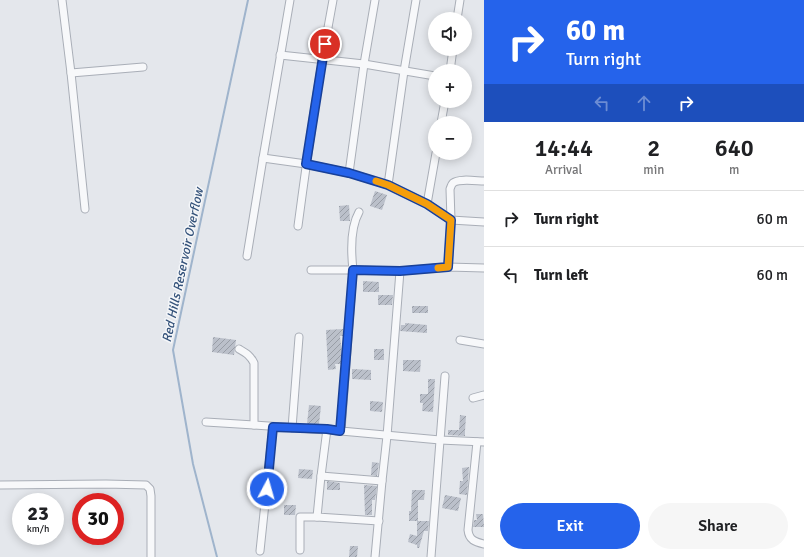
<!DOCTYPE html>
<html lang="en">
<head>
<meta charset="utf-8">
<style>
  body { margin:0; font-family:Signika,sans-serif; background:#f6f6f6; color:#202124; height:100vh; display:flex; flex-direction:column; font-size:15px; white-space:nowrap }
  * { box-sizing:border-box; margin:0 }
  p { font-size:13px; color:#757577 }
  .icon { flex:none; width:22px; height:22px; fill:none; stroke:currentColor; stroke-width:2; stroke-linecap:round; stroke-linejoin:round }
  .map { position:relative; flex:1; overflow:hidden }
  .panel { display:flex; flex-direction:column; background:#fff; width:320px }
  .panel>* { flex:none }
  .hud { background:#2563eb; color:#fff; overflow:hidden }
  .fabs { position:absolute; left:428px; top:12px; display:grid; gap:8px }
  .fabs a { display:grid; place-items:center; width:44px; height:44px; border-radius:50%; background:#fff; box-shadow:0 2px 10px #0003; font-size:20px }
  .speed { position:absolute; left:12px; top:493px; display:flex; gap:8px; font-size:20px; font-weight:700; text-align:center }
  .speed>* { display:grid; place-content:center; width:52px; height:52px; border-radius:50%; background:#fff; box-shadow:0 2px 10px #0003; line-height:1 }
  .speed small { font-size:10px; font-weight:400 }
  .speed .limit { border:6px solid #d22; background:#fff; color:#111 }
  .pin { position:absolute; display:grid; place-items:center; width:34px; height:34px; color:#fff; margin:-17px; border:2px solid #fff; border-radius:50%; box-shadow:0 1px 4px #0007 }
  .me { position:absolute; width:44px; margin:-22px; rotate:6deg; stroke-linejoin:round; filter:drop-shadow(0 0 3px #0008) }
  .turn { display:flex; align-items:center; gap:14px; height:84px; padding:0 16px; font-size:18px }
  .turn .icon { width:52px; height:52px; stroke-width:2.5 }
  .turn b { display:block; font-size:28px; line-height:34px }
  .lanes { display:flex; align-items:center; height:38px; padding:0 16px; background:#0003; justify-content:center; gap:20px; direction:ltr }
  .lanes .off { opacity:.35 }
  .eta { display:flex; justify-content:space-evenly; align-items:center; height:68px; text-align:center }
  .eta b { font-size:24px; font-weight:600; line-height:28px }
  .cta { display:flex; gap:8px; margin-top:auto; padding:8px 16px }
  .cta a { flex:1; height:46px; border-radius:24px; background:#2563eb; color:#fff; font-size:16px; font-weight:600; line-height:46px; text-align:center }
  .cta a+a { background:#f6f6f6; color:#202124 }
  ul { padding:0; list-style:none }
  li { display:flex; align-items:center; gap:12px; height:56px; padding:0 16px; border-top:1px solid #e0e0e0 }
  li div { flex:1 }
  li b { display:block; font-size:15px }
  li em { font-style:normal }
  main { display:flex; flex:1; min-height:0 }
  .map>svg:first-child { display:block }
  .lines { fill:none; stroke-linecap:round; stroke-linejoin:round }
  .stream { stroke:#9fb4cc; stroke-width:2 }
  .building { fill:url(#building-hatch) }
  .minor-casing { stroke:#a9aeb7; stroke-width:9 }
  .minor { stroke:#f7f8fa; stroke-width:7 }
  .route-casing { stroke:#184099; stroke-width:10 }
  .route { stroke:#2563eb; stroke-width:7 }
  .slow { stroke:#f59e0b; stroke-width:7 }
  .labels { text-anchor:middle; stroke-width:3; stroke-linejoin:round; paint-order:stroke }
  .water-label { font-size:13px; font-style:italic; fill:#34527a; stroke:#f4f6f9 }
</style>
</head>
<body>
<main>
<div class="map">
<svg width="484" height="557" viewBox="0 0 484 557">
  <defs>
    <pattern id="building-hatch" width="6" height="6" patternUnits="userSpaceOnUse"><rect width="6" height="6" fill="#bbc0ca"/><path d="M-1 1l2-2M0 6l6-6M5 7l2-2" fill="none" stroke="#989da6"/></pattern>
  </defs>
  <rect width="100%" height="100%" fill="#e4e7ec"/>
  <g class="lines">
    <path class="stream" d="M 217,557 L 193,464 L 173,350 L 248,0"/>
  </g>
  <g class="building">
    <path d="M 375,191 L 387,195 L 382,210 L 370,206 Z"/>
    <path d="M 349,205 L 350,221 L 340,221 L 339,206 Z"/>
    <path d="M 363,281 L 379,282 L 379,292 L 363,292 Z"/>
    <path d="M 378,295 L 393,295 L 392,305 L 378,305 Z"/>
    <rect x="412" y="306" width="16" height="7"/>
    <path d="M 405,323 L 427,325 L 427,333 L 400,331 L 401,325 L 405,325 Z"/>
    <path d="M 343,329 L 343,336 L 340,336 L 342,354 L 341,364 L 335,364 L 336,369 L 328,370 L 326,330 Z"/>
    <path d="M 213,337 L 236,340 L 234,355 L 212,352 Z"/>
    <rect x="374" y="349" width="10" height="11"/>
    <path d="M 403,360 L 421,360 L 420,372 L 403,371 Z"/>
    <path d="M 352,369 L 371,370 L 371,380 L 352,379 Z"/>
    <path d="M 428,379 L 435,379 L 433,412 L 422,411 L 423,403 L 420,403 L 420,394 L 428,394 Z"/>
    <path d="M 370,401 L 383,402 L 382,412 L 370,411 Z"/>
    <path d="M 309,405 L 321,406 L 319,424 L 307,424 Z"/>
    <path d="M 460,415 L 466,416 L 465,431 L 465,436 L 448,435 L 448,430 L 459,430 Z"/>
    <path d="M 372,462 L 379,463 L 377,476 L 371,475 Z"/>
    <path d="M 469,467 L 467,495 L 459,494 L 460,481 L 463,481 L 462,468 Z"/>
    <path d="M 299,469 L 313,470 L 312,479 L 298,478 Z"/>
    <path d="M 327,481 L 340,483 L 340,490 L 327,490 Z"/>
    <path d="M 364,485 L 377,486 L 375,500 L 372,500 L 372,515 L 365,515 Z"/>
    <path d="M 412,490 L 425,490 L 424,500 L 418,500 L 418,521 L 409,521 L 409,511 L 411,511 Z"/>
    <path d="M 445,495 L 461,498 L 458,511 L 442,508 Z"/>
    <path d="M 284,505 L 296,505 L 295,515 L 284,515 Z"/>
    <path d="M 476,514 L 483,514 L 484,527 L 473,527 L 474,520 L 477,520 Z"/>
    <path d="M 417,521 L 429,521 L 428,531 L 424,531 L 419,548 L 417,548 L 417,545 L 408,542 L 410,534 L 417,536 Z"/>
    <path d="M 350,546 L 358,546 L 357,557 L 349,557 Z"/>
  </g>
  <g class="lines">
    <defs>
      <g id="minor">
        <path d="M 62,0 L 71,73 L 85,209"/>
        <path d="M 290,0 L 263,158 L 306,164 L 349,173 L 388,185 L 427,204 L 451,220 L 484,222"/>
        <path d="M 457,19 L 460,0"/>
        <path d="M 280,55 L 364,64 L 435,76"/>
        <path d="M 450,71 L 453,49"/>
        <path d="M 71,73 L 143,67"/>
        <path d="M 441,123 L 445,101"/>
        <path d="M 349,173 L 364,64 L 375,0"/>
        <path d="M 388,185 L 404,71 L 416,0"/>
        <path d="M 427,204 L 436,153"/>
        <path d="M 298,226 C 308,150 319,75 333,0"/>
        <path d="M 247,256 L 263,158"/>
        <path d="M 448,267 L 451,220 L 450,189 C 451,187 451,185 453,183 C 459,178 477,181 484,181"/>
        <path d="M 484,268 L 448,267 L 400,271 L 353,270 L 341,431 L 440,440 L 484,442"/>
        <path d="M 311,270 L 353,270 C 351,252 350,228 359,212"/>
        <path d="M 460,340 L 484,344"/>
        <path d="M 239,349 C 246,353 250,355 254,363 L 254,425"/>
        <path d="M 473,398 L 484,395"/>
        <path d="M 206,422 L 254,425 L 341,431"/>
        <path d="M 292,428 L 299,337"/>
        <path d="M 327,429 L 321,476 L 317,517 L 379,521"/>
        <path d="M 477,442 L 468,530 C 469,540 475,542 484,544"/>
        <path d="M 321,476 L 382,481"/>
        <path d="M 0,485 L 106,484 L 146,485 L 150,489 L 151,496 L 151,557"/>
        <path d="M 300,550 L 300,517 L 317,517"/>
        <path d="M 260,551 L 273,427"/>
        <path d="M 375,557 L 382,481 L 387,436 L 400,271"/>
        <path d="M 431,557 L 445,376"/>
      </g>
    </defs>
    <use href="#minor" class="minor-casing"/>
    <use href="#minor" class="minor"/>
  </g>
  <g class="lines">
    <defs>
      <path id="route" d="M 267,489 L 273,427 L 327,429 L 340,431 L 353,270 L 400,271 L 448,267 L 451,220 L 427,204 L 388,185 L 349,173 L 306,164 L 325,44"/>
    </defs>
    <use href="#route" class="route-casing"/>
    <use href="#route" class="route"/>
    <path class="slow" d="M 376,181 L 388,185 L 427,204 L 451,220 L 448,267 L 438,268"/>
  </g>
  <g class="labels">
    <g class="water-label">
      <text transform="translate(182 265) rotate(-78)" y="5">Red Hills Reservoir Overflow</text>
    </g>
  </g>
</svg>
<div class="fabs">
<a><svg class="icon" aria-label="sound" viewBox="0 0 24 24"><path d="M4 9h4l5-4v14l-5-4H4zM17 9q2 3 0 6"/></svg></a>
<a>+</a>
<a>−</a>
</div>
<div class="speed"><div>23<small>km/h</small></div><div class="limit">30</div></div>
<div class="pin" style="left:325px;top:44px;background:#d93025"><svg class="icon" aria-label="arrive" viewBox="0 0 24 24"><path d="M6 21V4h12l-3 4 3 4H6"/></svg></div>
<svg class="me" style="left:267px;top:489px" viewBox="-20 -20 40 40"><circle r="17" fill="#2563eb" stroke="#fff" stroke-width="3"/><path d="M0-11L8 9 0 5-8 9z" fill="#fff"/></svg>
</div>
<section class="panel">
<div class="hud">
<div class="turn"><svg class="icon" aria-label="right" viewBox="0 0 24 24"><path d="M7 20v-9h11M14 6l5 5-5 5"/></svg><div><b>60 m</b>Turn right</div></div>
<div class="lanes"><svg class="icon off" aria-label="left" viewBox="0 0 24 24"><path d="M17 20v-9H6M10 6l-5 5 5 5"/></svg><svg class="icon off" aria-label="ahead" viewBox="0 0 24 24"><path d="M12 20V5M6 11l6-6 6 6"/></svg><svg class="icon" aria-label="right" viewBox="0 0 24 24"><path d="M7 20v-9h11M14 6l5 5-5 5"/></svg></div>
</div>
<div class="eta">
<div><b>14:44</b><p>Arrival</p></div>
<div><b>2</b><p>min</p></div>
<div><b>640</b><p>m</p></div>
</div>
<ul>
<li><svg class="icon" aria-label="right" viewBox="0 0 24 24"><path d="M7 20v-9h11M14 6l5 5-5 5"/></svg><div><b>Turn right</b></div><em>60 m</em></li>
<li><svg class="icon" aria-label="left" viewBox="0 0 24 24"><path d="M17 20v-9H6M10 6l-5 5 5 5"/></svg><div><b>Turn left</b></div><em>60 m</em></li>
</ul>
<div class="cta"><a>Exit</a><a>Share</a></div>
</section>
</main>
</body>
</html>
